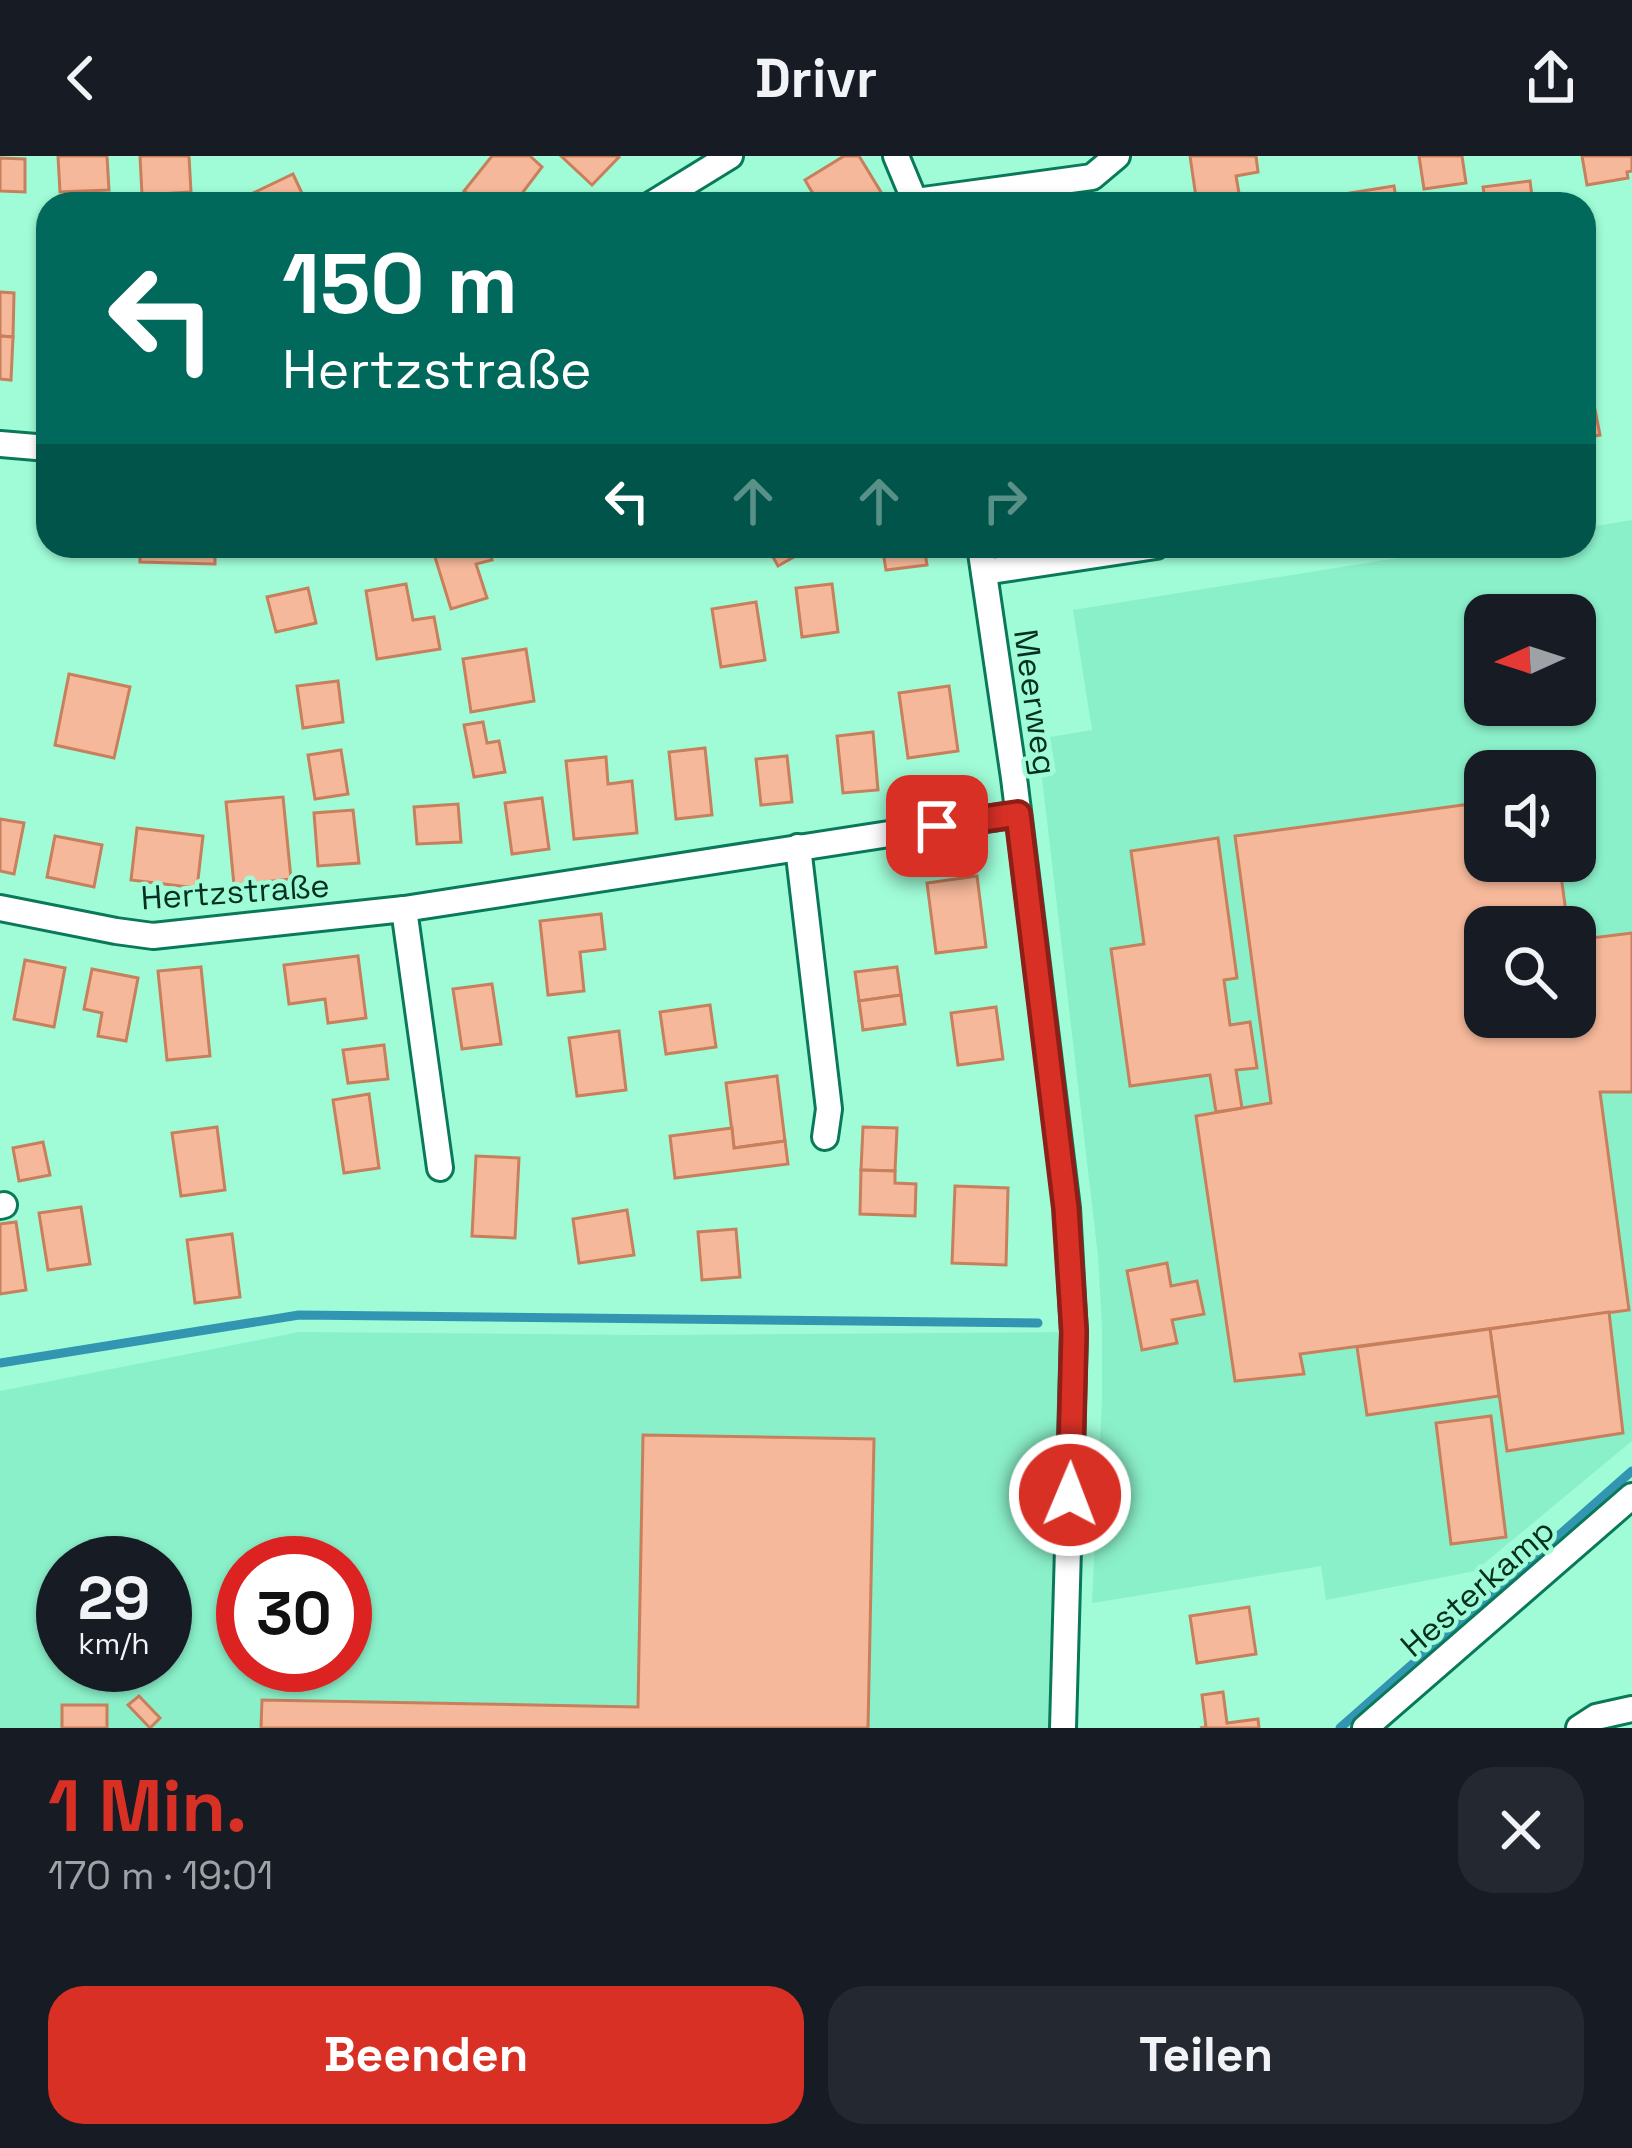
<!DOCTYPE html>
<html lang="de">
<head>
<meta charset="utf-8">
<style>
  body { margin:0; font-family:"Space Grotesk",sans-serif; background:#242831; color:#f1f3f6; height:100vh; display:flex; flex-direction:column; font-size:45px; white-space:nowrap }
  * { box-sizing:border-box; margin:0 }
  p { font-size:39px; color:#9ea1a6 }
  .icon { flex:none; width:66px; height:66px; fill:none; stroke:currentColor; stroke-width:2; stroke-linecap:round; stroke-linejoin:round }
  .map { position:relative; height:1572px; overflow:hidden }
  .panel { display:flex; flex-direction:column; background:#171b24; flex:1 }
  .panel>* { flex:none }
  .top-card { position:absolute; left:36px; top:36px; width:1560px; height:366px; border-radius:36px; box-shadow:0 3px 9px #0004; background:#00695c; color:#fff; overflow:hidden }
  .needle { width:78px; rotate:267deg }
  .tools { position:absolute; left:1464px; top:438px; display:grid; gap:24px }
  .tools a { display:grid; place-items:center; width:132px; height:132px; border-radius:24px; background:#171b24; box-shadow:0 3px 9px #0004; font-size:60px }
  .speed { position:absolute; left:36px; top:1380px; display:flex; gap:24px; font-size:60px; font-weight:700; text-align:center }
  .speed>* { display:grid; place-content:center; width:156px; height:156px; border-radius:50%; background:#171b24; box-shadow:0 3px 9px #0004; line-height:1 }
  .speed small { font-size:30px; font-weight:400 }
  .speed .limit { border:18px solid #d22; background:#fff; color:#111 }
  .pin { position:absolute; display:grid; place-items:center; width:102px; height:102px; color:#fff; margin:-51px; border-radius:24px; box-shadow:0 6px 18px #0006 }
  .me { position:absolute; width:132px; margin:-66px; rotate:1deg; stroke-linejoin:round; filter:drop-shadow(0 0 9px #0008) }
  .turn { display:flex; align-items:center; gap:42px; height:252px; padding:0 48px; font-size:54px }
  .turn .icon { width:156px; height:156px; stroke-width:2.5 }
  .turn b { display:block; font-size:84px; line-height:102px }
  .lanes { display:flex; align-items:center; height:114px; padding:0 48px; background:#0003; justify-content:center; gap:60px; direction:ltr }
  .lanes .off { opacity:.35 }
  .round { display:grid; place-items:center; flex:none; width:126px; height:126px; border-radius:36px; background:#242831 }
  .summary { display:flex; align-items:center; justify-content:space-between; height:204px; padding:0 48px }
  h1 { font-size:72px; font-weight:700; line-height:90px; color:#d93025 }
  .primary-button { display:flex; gap:24px; margin-top:auto; padding:24px 48px }
  .primary-button a { flex:1; height:138px; border-radius:36px; background:#d93025; color:#fff; font-size:48px; font-weight:700; line-height:138px; text-align:center }
  .primary-button a+a { background:#242831; color:#f1f3f6 }
  header { display:flex; justify-content:space-between; align-items:center; height:156px; padding:0 48px; background:#171b24; font-size:54px; font-weight:700 }
  .map>svg:first-child { display:block }
  .built { fill:#8af0c9; fill-rule:evenodd }
  .lines { fill:none; stroke-linecap:round; stroke-linejoin:round }
  .stream { stroke:#3295b1; stroke-width:9 }
  .building { fill:#f5b89a; stroke:#c87f5c; stroke-width:3 }
  .street-casing { stroke:#0a795a; stroke-width:30 }
  .street { stroke:#fff; stroke-width:24 }
  .route-casing { stroke:#8d1f18; stroke-width:30 }
  .route { stroke:#d93025; stroke-width:21 }
  .labels { text-anchor:middle; stroke-width:9; stroke-linejoin:round; paint-order:stroke }
  .street-label { font-size:33px; fill:#052f21; stroke:#9ffcd7 }
</style>
</head>
<body>
<header><svg class="icon" aria-label="back" viewBox="0 0 24 24"><path d="M15 5l-7 7 7 7"/></svg>Drivr<svg class="icon" aria-label="share" viewBox="0 0 24 24"><path d="M12 15V3M7 8l5-5 5 5M5 13v7h14v-7"/></svg></header>
<div class="map">
<svg width="1632" height="1572" viewBox="0 0 1632 1572">
  <rect width="100%" height="100%" fill="#9ffcd7"/>
  <g class="built">
    <path d="M 1632,364 L 1632,1285 L 1475,1415 L 1326,1444 L 1321,1410 L 1092,1447 L 1102,1245 L 1102,1171 L 1098,1100 L 1042,622 L 1056,616 L 1050,581 L 1092,574 L 1073,454 L 1472,390 L 1584,390 L 1584,372 ZM 1485,459 L 1575,459 L 1575,549 L 1485,549 ZM 1485,615 L 1575,615 L 1575,705 L 1485,705 ZM 1485,771 L 1575,771 L 1575,861 L 1485,861 Z"/>
    <path d="M 299,1176 L 645,1179 L 1074,1176 L 1063,1572 L 0,1572 L 0,1235 ZM 63,1407 L 165,1407 L 165,1509 L 63,1509 ZM 243,1407 L 345,1407 L 345,1509 L 243,1509 Z"/>
  </g>
  <g class="lines">
    <g class="stream">
      <path d="M 0,1207 L 299,1159 L 1038,1167"/>
      <path d="M 1340,1572 L 1632,1315"/>
    </g>
  </g>
  <g class="building">
    <path d="M 58,0 L 107,0 L 109,34 L 60,36 Z"/>
    <path d="M 140,0 L 189,0 L 191,36 L 142,39 Z"/>
    <path d="M 492,0 L 530,0 L 542,11 L 523,36 L 538,48 L 481,48 L 464,35 Z"/>
    <path d="M 561,0 L 618,0 L 619,1 L 592,29 Z"/>
    <path d="M 844,0 L 859,0 L 887,46 L 883,48 L 819,48 L 805,24 Z"/>
    <path d="M 1190,0 L 1256,0 L 1258,16 L 1236,20 L 1240,43 L 1197,48 Z"/>
    <path d="M 1419,0 L 1462,0 L 1466,27 L 1424,33 Z"/>
    <path d="M 1582,0 L 1632,0 L 1632,15 L 1627,16 L 1628,22 L 1587,29 Z"/>
    <path d="M 0,2 L 25,3 L 25,36 L 0,35 Z"/>
    <path d="M 293,18 L 307,48 L 255,48 L 251,38 Z"/>
    <path d="M 1530,25 L 1533,48 L 1486,48 L 1483,31 Z"/>
    <path d="M 1394,30 L 1397,48 L 1352,48 L 1350,37 Z"/>
    <path d="M 813,37 L 819,48 L 795,48 Z"/>
    <path d="M 0,136 L 14,137 L 13,181 L 0,180 Z"/>
    <path d="M 0,180 L 13,181 L 11,224 L 0,223 Z"/>
    <path d="M 1584,197 L 1600,279 L 1584,282 Z"/>
    <path d="M 140,390 L 215,390 L 215,408 L 140,406 Z"/>
    <path d="M 459,390 L 488,390 L 492,404 L 476,408 L 487,442 L 451,453 L 434,398 Z"/>
    <path d="M 767,390 L 813,390 L 778,410 Z"/>
    <path d="M 862,390 L 924,390 L 927,409 L 886,414 L 883,396 L 864,399 Z"/>
    <path d="M 406,428 L 413,464 L 434,461 L 440,493 L 377,503 L 366,435 Z"/>
    <path d="M 832,428 L 838,476 L 802,481 L 796,432 Z"/>
    <path d="M 308,432 L 316,467 L 276,476 L 267,441 Z"/>
    <path d="M 756,446 L 765,504 L 721,511 L 712,453 Z"/>
    <path d="M 526,493 L 534,545 L 471,556 L 463,503 Z"/>
    <path d="M 69,518 L 130,531 L 114,602 L 55,589 Z"/>
    <path d="M 338,525 L 343,566 L 303,572 L 297,530 Z"/>
    <path d="M 949,530 L 958,595 L 908,602 L 899,537 Z"/>
    <path d="M 483,566 L 487,587 L 499,585 L 505,616 L 474,621 L 464,569 Z"/>
    <path d="M 873,576 L 878,634 L 843,637 L 837,580 Z"/>
    <path d="M 705,592 L 712,659 L 676,663 L 669,596 Z"/>
    <path d="M 341,594 L 348,638 L 315,643 L 308,599 Z"/>
    <path d="M 787,600 L 792,646 L 761,649 L 756,603 Z"/>
    <path d="M 606,601 L 608,628 L 632,625 L 637,677 L 574,683 L 566,605 Z"/>
    <path d="M 283,641 L 291,723 L 234,729 L 226,646 Z"/>
    <path d="M 542,642 L 549,693 L 512,698 L 505,647 Z"/>
    <path d="M 1485,646 L 1485,705 L 1559,705 L 1568,771 L 1485,771 L 1485,861 L 1575,861 L 1575,784 L 1632,777 L 1632,936 L 1600,936 L 1629,1154 L 1300,1198 L 1304,1218 L 1235,1225 L 1196,960 L 1271,947 L 1235,680 Z"/>
    <path d="M 458,648 L 461,686 L 417,688 L 414,651 Z"/>
    <path d="M 353,654 L 359,707 L 318,710 L 314,657 Z"/>
    <path d="M 0,663 L 24,667 L 14,718 L 0,715 Z"/>
    <path d="M 137,672 L 203,680 L 197,732 L 131,724 Z"/>
    <path d="M 55,680 L 102,689 L 94,731 L 47,721 Z"/>
    <path d="M 1218,682 L 1237,822 L 1224,824 L 1230,869 L 1250,866 L 1257,912 L 1236,914 L 1242,952 L 1216,956 L 1210,919 L 1130,930 L 1111,793 L 1144,788 L 1131,695 Z"/>
    <path d="M 977,720 L 986,791 L 936,797 L 927,727 Z"/>
    <path d="M 601,758 L 605,793 L 580,796 L 584,835 L 548,839 L 540,765 Z"/>
    <path d="M 358,800 L 366,862 L 328,867 L 325,843 L 289,848 L 284,809 Z"/>
    <path d="M 25,804 L 65,812 L 54,871 L 14,863 Z"/>
    <path d="M 201,811 L 210,900 L 167,904 L 158,815 Z"/>
    <path d="M 897,811 L 901,839 L 859,845 L 855,816 Z"/>
    <path d="M 92,813 L 138,822 L 126,885 L 98,880 L 102,857 L 84,853 Z"/>
    <path d="M 492,828 L 501,888 L 462,893 L 453,833 Z"/>
    <path d="M 901,839 L 905,868 L 863,874 L 859,845 Z"/>
    <path d="M 710,849 L 716,891 L 666,898 L 660,856 Z"/>
    <path d="M 996,851 L 1003,903 L 958,909 L 951,857 Z"/>
    <path d="M 619,875 L 626,934 L 577,940 L 569,882 Z"/>
    <path d="M 384,889 L 388,923 L 348,927 L 343,894 Z"/>
    <path d="M 777,920 L 785,985 L 734,992 L 726,927 Z"/>
    <path d="M 369,938 L 379,1012 L 344,1017 L 333,944 Z"/>
    <path d="M 217,971 L 225,1034 L 181,1040 L 172,977 Z"/>
    <path d="M 863,971 L 897,972 L 895,1015 L 861,1014 Z"/>
    <path d="M 732,972 L 734,992 L 785,985 L 788,1008 L 675,1022 L 670,980 Z"/>
    <path d="M 43,986 L 50,1019 L 19,1025 L 13,992 Z"/>
    <path d="M 476,1000 L 519,1002 L 515,1082 L 472,1080 Z"/>
    <path d="M 861,1014 L 895,1015 L 895,1027 L 916,1028 L 915,1060 L 860,1058 Z"/>
    <path d="M 955,1030 L 1008,1032 L 1006,1109 L 952,1107 Z"/>
    <path d="M 81,1051 L 90,1108 L 48,1114 L 39,1057 Z"/>
    <path d="M 627,1054 L 634,1099 L 579,1107 L 573,1063 Z"/>
    <path d="M 16,1066 L 26,1134 L 0,1138 L 0,1068 Z"/>
    <path d="M 736,1073 L 740,1121 L 702,1124 L 698,1076 Z"/>
    <path d="M 232,1078 L 240,1141 L 195,1147 L 187,1084 Z"/>
    <path d="M 1167,1107 L 1171,1130 L 1197,1125 L 1204,1158 L 1172,1164 L 1177,1187 L 1142,1194 L 1127,1115 Z"/>
    <path d="M 1609,1156 L 1623,1277 L 1507,1295 L 1490,1173 Z"/>
    <path d="M 1490,1173 L 1499,1240 L 1367,1259 L 1357,1191 Z"/>
    <path d="M 1491,1260 L 1506,1381 L 1451,1388 L 1436,1267 Z"/>
    <path d="M 643,1279 L 874,1283 L 868,1572 L 261,1572 L 262,1544 L 638,1551 Z"/>
    <path d="M 1249,1451 L 1256,1498 L 1197,1507 L 1190,1460 Z"/>
    <path d="M 1223,1536 L 1227,1567 L 1258,1563 L 1259,1572 L 1200,1572 L 1206,1571 L 1202,1539 Z"/>
    <path d="M 139,1540 L 160,1562 L 150,1572 L 128,1549 Z"/>
    <rect x="62" y="1549" width="45" height="23"/>
  </g>
  <g class="lines">
    <defs>
      <g id="street">
        <path d="M 896,0 L 916,48"/>
        <path d="M 916,45 L 1092,21 L 1117,0"/>
        <path d="M 652,48 L 730,0"/>
        <path d="M 0,288 L 48,292"/>
        <path d="M 980,390 L 1014,622 L 1067,1052 L 1074,1176 L 1063,1572"/>
        <path d="M 984,416 L 1156,390"/>
        <path d="M 798,691 L 829,953 L 825,981"/>
        <path d="M 0,752 L 116,775 L 153,780 L 404,753 L 1018,658"/>
        <path d="M 404,753 L 440,1012"/>
        <path d="M 0,1050 L 4,1049"/>
        <path d="M 1365,1572 L 1632,1340"/>
        <path d="M 1579,1572 L 1596,1561 L 1632,1553"/>
      </g>
    </defs>
    <use href="#street" class="street-casing"/>
    <use href="#street" class="street"/>
  </g>
  <g class="lines">
    <defs>
      <path id="route" d="M 937,670 L 1018,658 L 1066,1052 L 1074,1176 L 1070,1339"/>
    </defs>
    <use href="#route" class="route-casing"/>
    <use href="#route" class="route"/>
  </g>
  <g class="labels">
    <g class="street-label">
      <text transform="translate(1036 546) rotate(82)" y="12">Meerweg</text>
      <text transform="translate(235 735) rotate(-4)" y="12">Hertzstraße</text>
      <text transform="translate(1477 1431) rotate(-41)" y="12">Hesterkamp</text>
    </g>
  </g>
</svg>
<div class="tools">
<a><svg class="needle" viewBox="-14 -14 28 28"><path d="M0-13l5 13h-10z" fill="#e53935"/><path d="M0 13l5-13h-10z" fill="#9ea1a6"/></svg></a>
<a><svg class="icon" aria-label="sound" viewBox="0 0 24 24"><path d="M4 9h4l5-4v14l-5-4H4zM17 9q2 3 0 6"/></svg></a>
<a><svg class="icon" aria-label="search" viewBox="0 0 24 24"><circle cx="10" cy="10" r="6"/><path d="M15 15l6 6"/></svg></a>
</div>
<div class="speed"><div>29<small>km/h</small></div><div class="limit">30</div></div>
<div class="pin" style="left:937px;top:670px;background:#d93025"><svg class="icon" aria-label="arrive" viewBox="0 0 24 24"><path d="M6 21V4h12l-3 4 3 4H6"/></svg></div>
<svg class="me" style="left:1070px;top:1339px" viewBox="-20 -20 40 40"><circle r="17" fill="#d93025" stroke="#fff" stroke-width="3"/><path d="M0-11L8 9 0 5-8 9z" fill="#fff"/></svg>
<div class="top-card">
<div class="turn"><svg class="icon" aria-label="left" viewBox="0 0 24 24"><path d="M17 20v-9H6M10 6l-5 5 5 5"/></svg><div><b>150 m</b>Hertzstraße</div></div>
<div class="lanes"><svg class="icon" aria-label="left" viewBox="0 0 24 24"><path d="M17 20v-9H6M10 6l-5 5 5 5"/></svg><svg class="icon off" aria-label="ahead" viewBox="0 0 24 24"><path d="M12 20V5M6 11l6-6 6 6"/></svg><svg class="icon off" aria-label="ahead" viewBox="0 0 24 24"><path d="M12 20V5M6 11l6-6 6 6"/></svg><svg class="icon off" aria-label="right" viewBox="0 0 24 24"><path d="M7 20v-9h11M14 6l5 5-5 5"/></svg></div>
</div>
</div>
<section class="panel">
<div class="summary"><div><h1>1 Min.</h1><p>170 m · 19:01</p></div><a class="round"><svg class="icon" aria-label="close" viewBox="0 0 24 24"><path d="M6 6l12 12M18 6L6 18"/></svg></a></div>
<div class="primary-button"><a>Beenden</a><a>Teilen</a></div>
</section>
</body>
</html>
